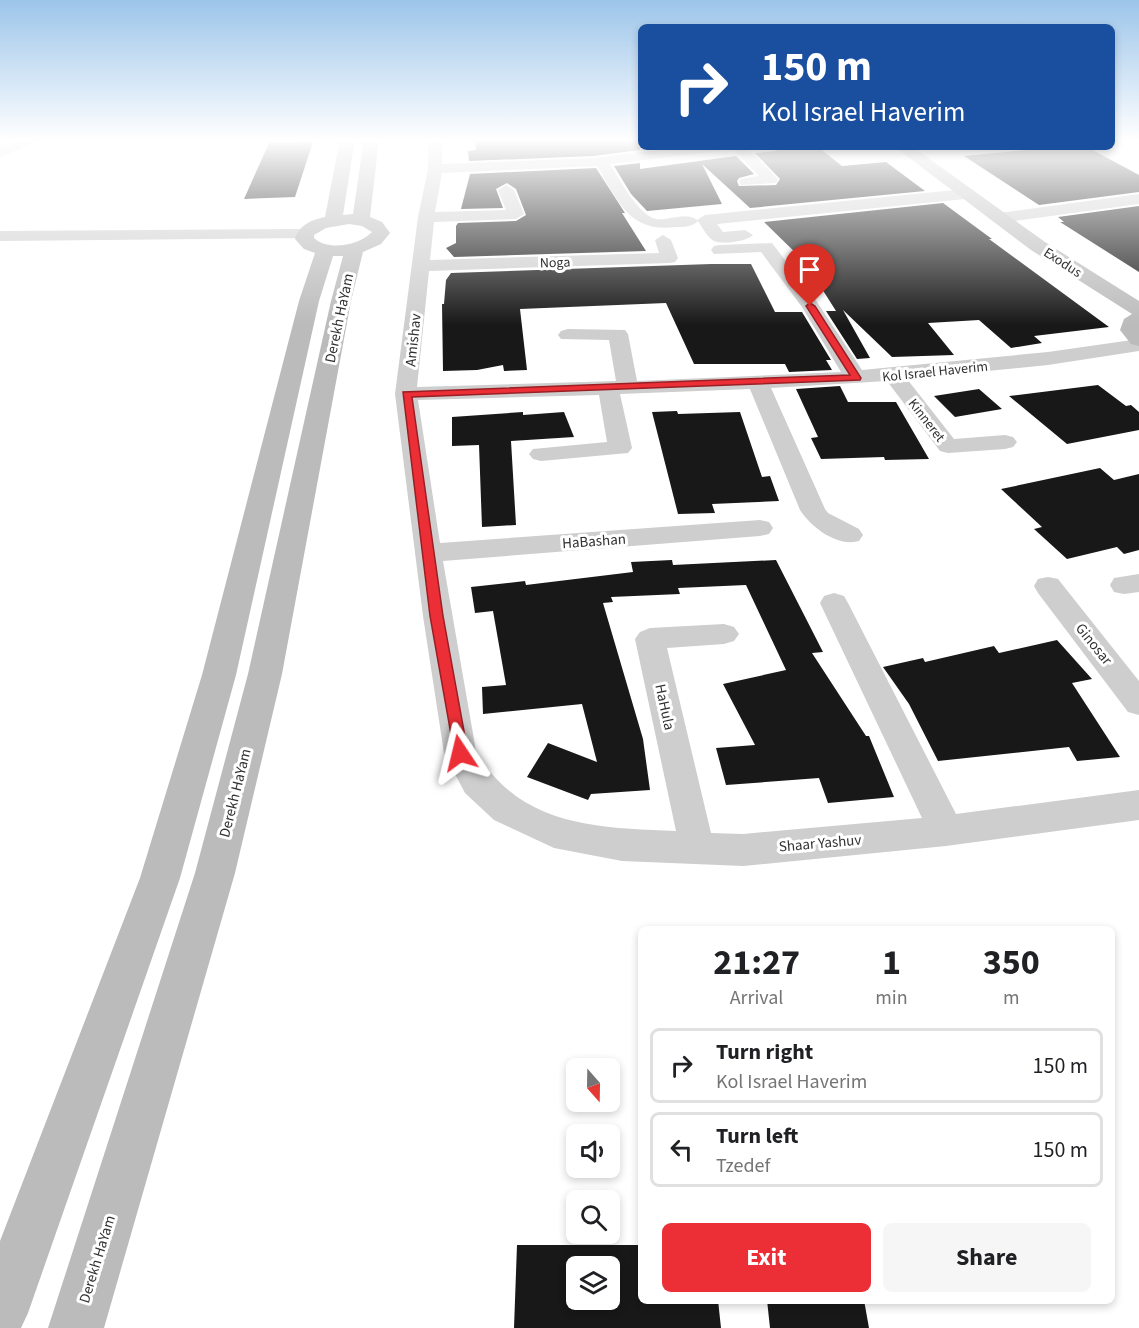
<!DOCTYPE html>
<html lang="en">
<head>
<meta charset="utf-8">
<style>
  body { margin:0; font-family:"Source Sans 3",sans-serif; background:#f6f6f6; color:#202124; height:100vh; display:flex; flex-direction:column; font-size:22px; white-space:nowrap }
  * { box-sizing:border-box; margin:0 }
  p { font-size:20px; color:#757577 }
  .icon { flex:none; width:33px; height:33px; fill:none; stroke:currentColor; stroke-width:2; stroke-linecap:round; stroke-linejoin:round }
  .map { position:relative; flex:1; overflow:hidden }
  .side { position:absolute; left:638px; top:926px; width:477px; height:378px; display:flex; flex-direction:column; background:#fff; border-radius:9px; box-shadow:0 3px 9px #0003 }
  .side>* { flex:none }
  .hud { position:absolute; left:638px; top:24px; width:477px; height:126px; border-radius:9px; box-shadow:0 3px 9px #0003; background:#1a4fa0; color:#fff; overflow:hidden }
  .needle { width:39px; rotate:160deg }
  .tools { position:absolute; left:566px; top:1058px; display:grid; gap:12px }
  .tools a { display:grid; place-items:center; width:54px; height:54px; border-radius:9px; background:#fff; box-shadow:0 3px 9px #0003; font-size:30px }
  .pin { position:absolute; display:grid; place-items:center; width:51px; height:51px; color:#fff; margin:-62px -26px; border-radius:50% 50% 50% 0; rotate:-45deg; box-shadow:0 0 6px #0007 }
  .pin .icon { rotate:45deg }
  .me { position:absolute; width:66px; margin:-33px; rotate:350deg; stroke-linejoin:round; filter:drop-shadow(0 0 4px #0008) }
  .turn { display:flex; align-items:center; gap:21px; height:126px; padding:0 24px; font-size:27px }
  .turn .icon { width:78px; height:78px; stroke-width:2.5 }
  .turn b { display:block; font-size:42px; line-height:51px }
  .eta { display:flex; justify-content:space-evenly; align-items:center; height:102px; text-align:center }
  .eta b { font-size:36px; font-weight:700; line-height:42px }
  .button { display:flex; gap:12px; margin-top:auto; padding:12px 24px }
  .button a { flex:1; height:69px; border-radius:9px; background:#ec2f37; color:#fff; font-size:24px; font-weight:700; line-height:69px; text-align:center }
  .button a+a { background:#f6f6f6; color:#202124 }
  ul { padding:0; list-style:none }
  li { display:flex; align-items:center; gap:18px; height:75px; margin:0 12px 9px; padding:0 12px; border:3px solid #e0e0e0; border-radius:9px }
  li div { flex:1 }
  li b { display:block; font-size:22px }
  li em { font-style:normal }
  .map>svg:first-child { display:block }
  .building { fill:#181818; fill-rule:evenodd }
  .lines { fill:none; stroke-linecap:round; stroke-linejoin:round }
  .street { fill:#cecece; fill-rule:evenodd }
  .secondary { fill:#bbb; fill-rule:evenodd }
  .route { fill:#ec2f37; stroke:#991f24; stroke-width:1.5 }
  .labels { text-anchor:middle; stroke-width:6; stroke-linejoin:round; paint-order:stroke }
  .far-street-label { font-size:14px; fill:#313131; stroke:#fff }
  .street-label { font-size:15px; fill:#313131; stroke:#fff }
</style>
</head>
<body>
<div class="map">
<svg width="1139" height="1328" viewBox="0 0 1139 1328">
  <rect width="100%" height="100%" fill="#fff"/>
  <g class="building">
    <path d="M 475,139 L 640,139 L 640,150 L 593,156 L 469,161 L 468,151 L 476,150 Z"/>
    <path d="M 313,142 L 295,197 L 244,199 L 269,143 Z"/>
    <path d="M 773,147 L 818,147 L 842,166 L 886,162 L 925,191 L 750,208 L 702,164 L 722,204 L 647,211 L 631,194 L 614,166 L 640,163 L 640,169 L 736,156 L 754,174 L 739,178 L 737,181 L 739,186 L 776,185 L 780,179 L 755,153 L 777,151 Z"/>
    <path d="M 1056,147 L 1087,147 L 1139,175 L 1139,192 L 1039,205 L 964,156 Z"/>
    <path d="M 596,168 L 625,213 L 622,213 L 646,251 L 454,257 L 446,248 L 456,243 L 456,226 L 458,223 L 516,221 L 526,215 L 516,189 L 507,183 L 496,189 L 503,208 L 461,209 L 470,174 Z"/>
    <path d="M 943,203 L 992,239 L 989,239 L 1109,327 L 1034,336 L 1042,343 L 1011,348 L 979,320 L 928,323 L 954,355 L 892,357 L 843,310 L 870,358 L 857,359 L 826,311 L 836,311 L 805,262 L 764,222 Z"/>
    <path d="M 1139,206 L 1139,272 L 1060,222 L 1064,222 L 1058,217 Z"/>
    <path d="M 711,264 L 751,264 L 775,312 L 802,312 L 831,360 L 826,360 L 832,370 L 789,372 L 785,364 L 694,364 L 666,303 L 520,309 L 527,370 L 504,371 L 503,365 L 477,370 L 443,371 L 442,304 L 444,304 L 446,280 L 451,273 Z"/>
    <path d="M 1098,385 L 1126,406 L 1131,405 L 1139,412 L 1139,430 L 1067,444 L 1009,396 Z"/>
    <path d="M 840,386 L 848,402 L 896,402 L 929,459 L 885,460 L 884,457 L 821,459 L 811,438 L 818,437 L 796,389 Z"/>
    <path d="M 979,389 L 1002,409 L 955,417 L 934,396 Z"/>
    <path d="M 677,411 L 678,414 L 740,412 L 762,477 L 770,476 L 779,501 L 712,504 L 715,513 L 678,514 L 652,412 Z"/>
    <path d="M 523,412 L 523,415 L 564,412 L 574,437 L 511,441 L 516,525 L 482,527 L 479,445 L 452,446 L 452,417 Z"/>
    <path d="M 1100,468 L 1114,480 L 1139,474 L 1139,550 L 1124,554 L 1117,547 L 1067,559 L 1034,529 L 1042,527 L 1001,489 Z"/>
    <path d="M 672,560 L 673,565 L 776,560 L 823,652 L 812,653 L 866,736 L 869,736 L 894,797 L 828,803 L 819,778 L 726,785 L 716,748 L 755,745 L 723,684 L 786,670 L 746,585 L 678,588 L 680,594 L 611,597 L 613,602 L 603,603 L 643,739 L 650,790 L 591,794 L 588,800 L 527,777 L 548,743 L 597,762 L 582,704 L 483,714 L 482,687 L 506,685 L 493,611 L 475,613 L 471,587 L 525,581 L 526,585 L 633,572 L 631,562 Z"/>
    <path d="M 1057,640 L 1092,679 L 1072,683 L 1120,757 L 1077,761 L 1069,747 L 938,761 L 909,704 L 883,667 L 923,658 L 925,662 L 994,646 L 999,653 Z"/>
    <path d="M 517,1245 L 640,1245 L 640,1300 L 718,1300 L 721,1328 L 514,1328 ZM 576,1266 L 609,1266 L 609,1299 L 576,1299 Z"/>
    <path d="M 767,1300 L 864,1300 L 869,1328 L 770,1328 Z"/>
  </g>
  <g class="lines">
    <g class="street">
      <path d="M 24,139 L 44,139 L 0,157 L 0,148 Z"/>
      <path d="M 428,139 L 442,139 L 442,164 L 593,158 L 684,147 L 727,147 L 720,151 L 610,164 C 619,178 638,215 656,219 C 669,221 686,211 697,220 L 705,215 L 965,189 L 973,194 L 965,199 L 717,224 L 723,232 L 745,230 L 753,235 C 748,241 723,245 714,241 C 708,238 702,227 698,221 C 692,227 684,227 676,227 C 629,233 618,201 597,166 L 442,173 L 435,212 L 506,210 L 498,190 L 506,185 L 514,190 L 524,214 L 516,219 L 434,222 L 430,260 L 659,253 L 655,240 L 663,235 L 671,240 L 678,258 L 675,262 L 669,263 L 429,271 L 417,387 L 616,381 L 609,340 L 561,339 L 558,335 L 561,331 L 568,329 L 625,330 L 628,334 L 637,381 L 841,372 L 802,307 L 761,252 L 714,254 L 711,250 L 714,246 L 720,245 L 772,243 L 817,302 L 862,370 L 1048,352 L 1139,339 L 1139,351 L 1048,365 L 907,379 L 954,439 L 1005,435 L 1013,437 L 1017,442 L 1013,447 L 1005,449 L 948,453 L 940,451 L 887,381 L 771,388 L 825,509 L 828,513 L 859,529 L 863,535 L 859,541 C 837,547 812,528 800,510 L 750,389 L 620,394 L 632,448 L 628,453 L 541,461 L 533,459 L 529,454 L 533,449 L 607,442 L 599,395 L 418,400 L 440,543 L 760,520 L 769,522 L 773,528 L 769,534 L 760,536 L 443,561 L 476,751 C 520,827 597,828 676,831 L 635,639 L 640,632 L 650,628 L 724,624 L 734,627 L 739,634 L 734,641 L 724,644 L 667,648 L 711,833 L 743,834 L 922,818 L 820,603 L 824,596 L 834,593 L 844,596 L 848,603 L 956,814 L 1139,790 L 1139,820 L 946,846 L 743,866 L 622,861 L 554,848 L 494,820 L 465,793 L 444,753 L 423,616 L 395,394 L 418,217 L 428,169 Z"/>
      <path d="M 731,147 L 746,147 L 776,177 L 778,180 L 776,183 L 741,185 L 739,182 L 741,179 L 759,176 Z"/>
      <path d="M 1139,194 L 1139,204 L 999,223 L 991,218 L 999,213 Z"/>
      <path d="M 305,229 L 313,234 L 311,238 L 0,241 L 0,231 Z"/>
      <path d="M 1139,574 L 1139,592 L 1124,594 L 1114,592 L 1110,585 L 1114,578 Z"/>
      <path d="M 1048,577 L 1058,579 L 1139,681 L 1139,715 L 1128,712 L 1038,593 L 1034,586 L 1038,579 Z"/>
    </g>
    <g class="secondary">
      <path d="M 340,139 L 355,139 L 343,215 L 353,214 L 364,139 L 379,139 L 370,217 L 382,222 L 390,233 L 381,244 L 363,252 L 351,301 L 282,674 L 235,873 L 104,1328 L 48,1328 L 195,873 L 248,674 L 331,301 L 343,256 L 333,256 L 319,301 L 236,675 L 180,878 L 28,1313 L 21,1328 L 0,1328 L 0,1241 L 140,878 L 202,675 L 299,301 L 315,253 L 304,249 L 295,239 C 299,225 311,220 325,217 ZM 349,224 L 362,226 L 372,232 C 358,246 328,251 314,238 L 314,235 L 326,228 Z"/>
      <path d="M 895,147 L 913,147 L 1045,242 L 1139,301 L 1139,346 L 1131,344 L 1120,330 L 1124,319 L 1132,314 L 1031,250 Z"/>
    </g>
  </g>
  <linearGradient id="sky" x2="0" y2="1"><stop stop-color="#9cc5ea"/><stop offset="0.43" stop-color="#fff"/><stop offset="1" stop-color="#fff" stop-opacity="0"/></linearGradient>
  <rect width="1139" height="325" fill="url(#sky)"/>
  <path class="route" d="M 810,303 L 815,306 L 861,378 L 860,380 L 412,397 L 443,616 L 468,753 L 465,757 L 455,757 L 430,616 L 403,392 L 850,375 L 806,306 Z"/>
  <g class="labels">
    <g class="far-street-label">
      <text transform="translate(555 262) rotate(-2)" y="5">Noga</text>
      <text transform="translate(1063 262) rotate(33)" y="5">Exodus</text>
      <text transform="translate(935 371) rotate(-6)" y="5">Kol Israel Haverim</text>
      <text transform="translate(927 420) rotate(52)" y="5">Kinneret</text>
    </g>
    <g class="street-label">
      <text transform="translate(339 318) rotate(-78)" y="5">Derekh HaYam</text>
      <text transform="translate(413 340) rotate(-84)" y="5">Amishav</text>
      <text transform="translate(594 541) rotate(-4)" y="5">HaBashan</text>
      <text transform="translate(1094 644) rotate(51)" y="5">Ginosar</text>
      <text transform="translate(665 707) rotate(78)" y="5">HaHula</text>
      <text transform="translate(235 793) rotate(-76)" y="5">Derekh HaYam</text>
      <text transform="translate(820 843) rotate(-5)" y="5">Shaar Yashuv</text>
      <text transform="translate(97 1259) rotate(-73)" y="5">Derekh HaYam</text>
    </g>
  </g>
</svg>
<div class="tools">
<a><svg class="needle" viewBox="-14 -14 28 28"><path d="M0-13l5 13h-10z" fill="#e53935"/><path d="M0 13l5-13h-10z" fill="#757577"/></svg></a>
<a><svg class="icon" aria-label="sound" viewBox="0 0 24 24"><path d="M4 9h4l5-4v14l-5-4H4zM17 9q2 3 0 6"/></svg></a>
<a><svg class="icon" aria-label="search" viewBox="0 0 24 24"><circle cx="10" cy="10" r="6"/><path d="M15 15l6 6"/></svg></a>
<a><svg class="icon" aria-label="layers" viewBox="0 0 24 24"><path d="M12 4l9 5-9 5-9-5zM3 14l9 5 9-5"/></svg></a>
</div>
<div class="pin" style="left:810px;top:306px;background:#d93025"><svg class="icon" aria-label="arrive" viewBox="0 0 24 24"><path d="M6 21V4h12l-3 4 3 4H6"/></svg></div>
<svg class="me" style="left:460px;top:753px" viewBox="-20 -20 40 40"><path d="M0-17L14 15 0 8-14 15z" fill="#ec2f37" stroke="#fff" stroke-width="4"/></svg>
<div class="hud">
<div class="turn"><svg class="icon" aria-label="right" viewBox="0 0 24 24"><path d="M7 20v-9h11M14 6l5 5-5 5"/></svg><div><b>150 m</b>Kol Israel Haverim</div></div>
</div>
<section class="side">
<div class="eta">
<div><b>21:27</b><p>Arrival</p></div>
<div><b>1</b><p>min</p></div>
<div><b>350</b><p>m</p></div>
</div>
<ul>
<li><svg class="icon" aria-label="right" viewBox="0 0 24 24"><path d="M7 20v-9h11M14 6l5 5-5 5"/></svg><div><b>Turn right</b><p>Kol Israel Haverim</p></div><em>150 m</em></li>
<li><svg class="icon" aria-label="left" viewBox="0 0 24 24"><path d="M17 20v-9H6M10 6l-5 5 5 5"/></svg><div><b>Turn left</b><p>Tzedef</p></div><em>150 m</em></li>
</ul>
<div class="button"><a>Exit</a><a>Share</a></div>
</section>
</div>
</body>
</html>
